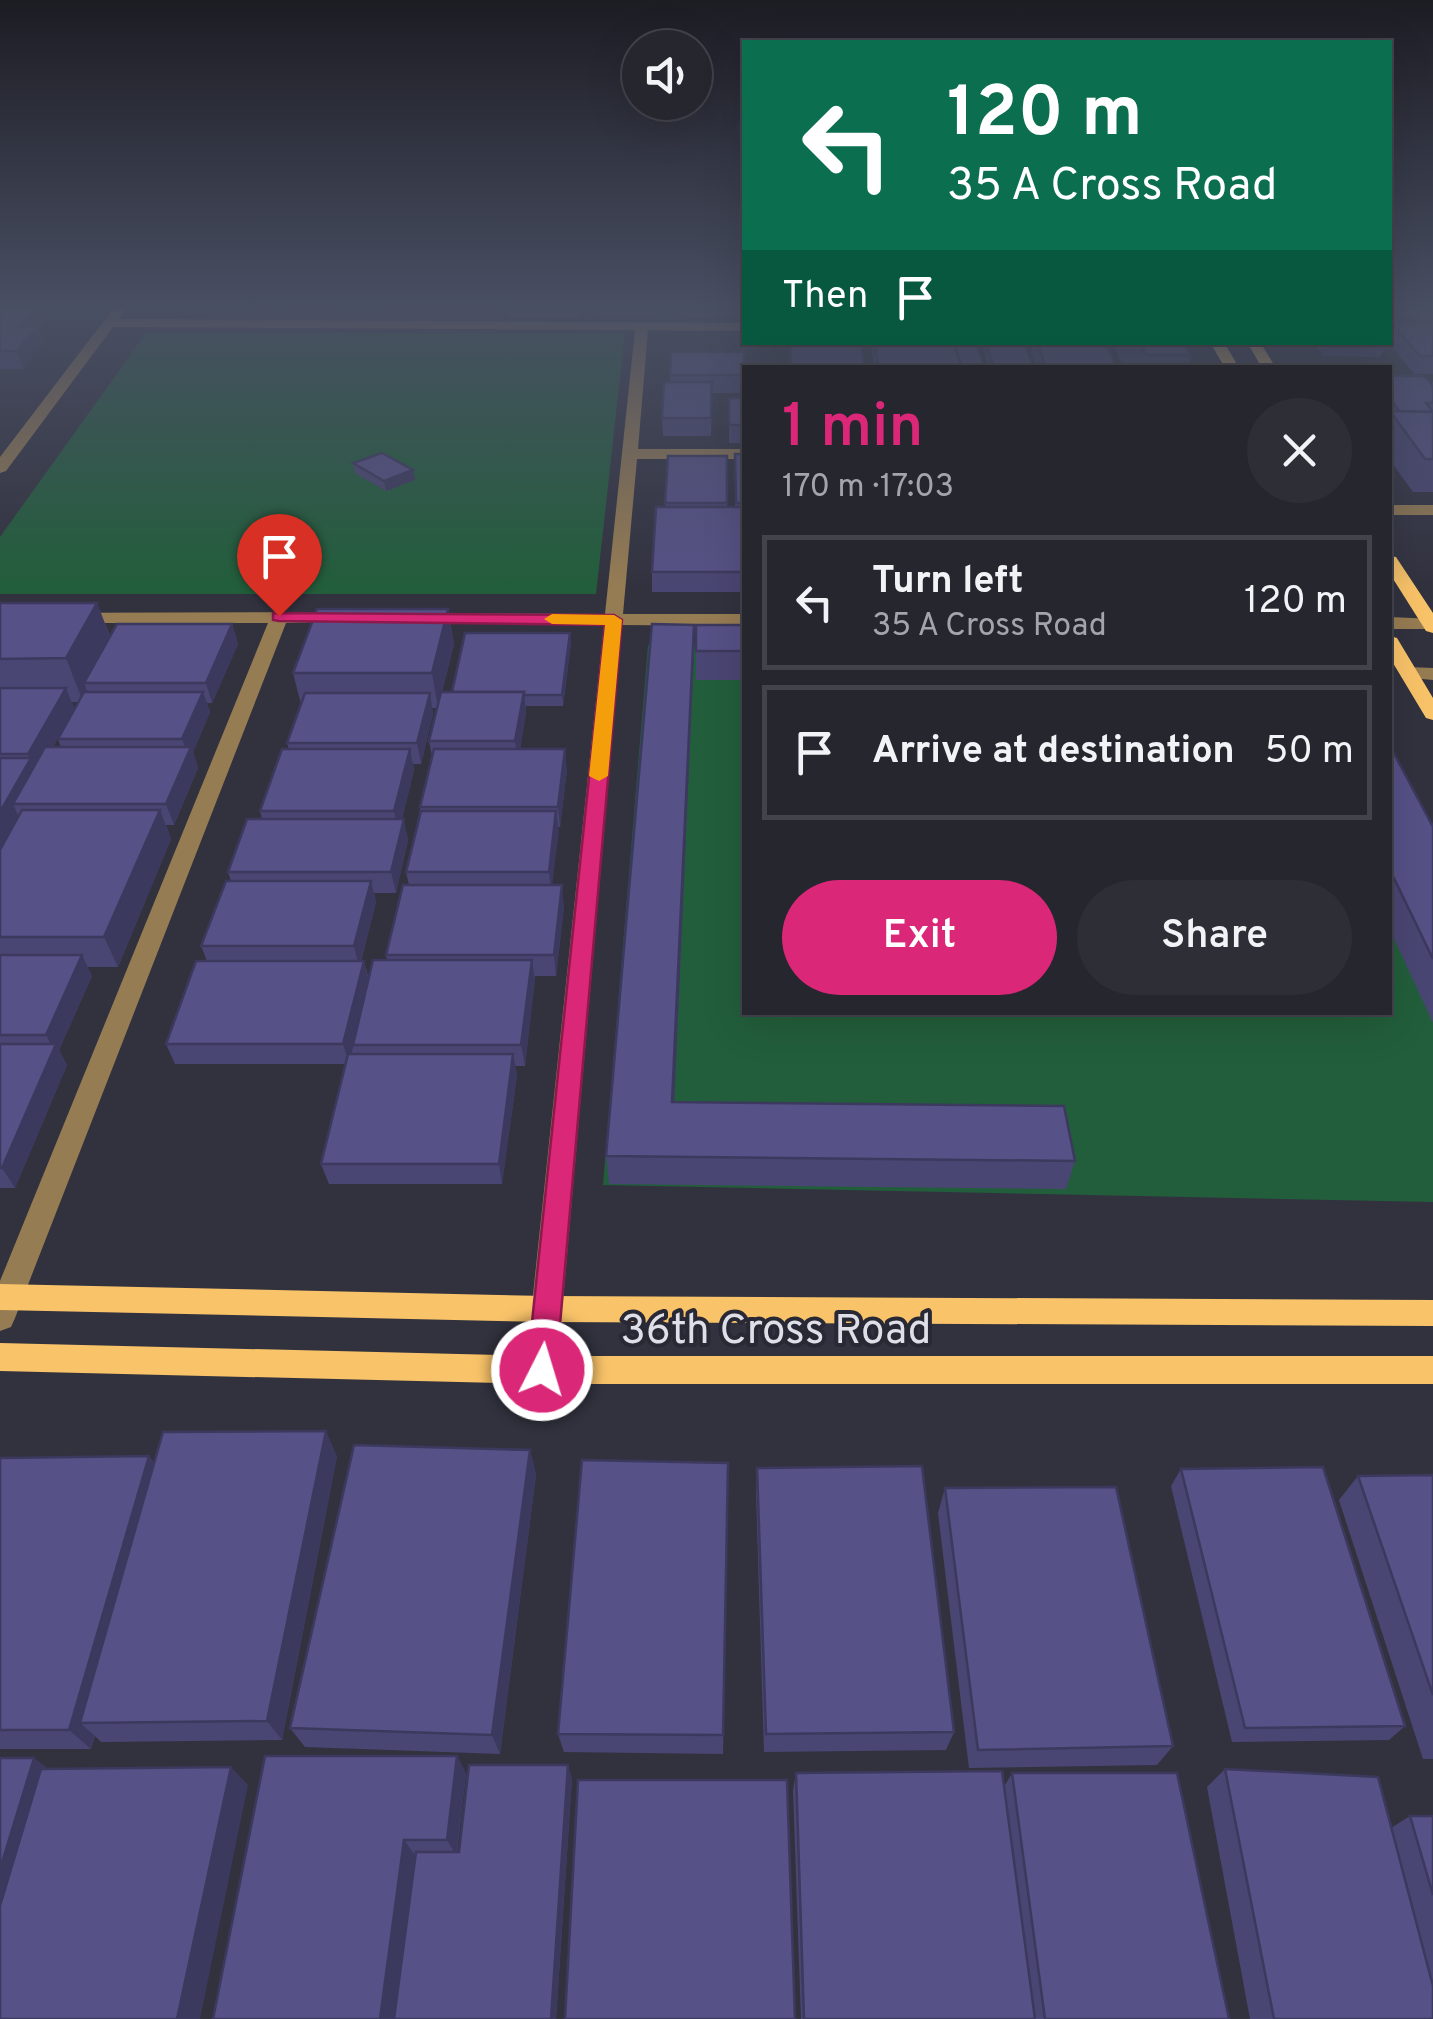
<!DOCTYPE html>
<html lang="en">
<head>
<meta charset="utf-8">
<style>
  body { margin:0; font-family:Overpass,sans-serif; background:#2e2e37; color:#f1f3f6; height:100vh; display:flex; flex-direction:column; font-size:38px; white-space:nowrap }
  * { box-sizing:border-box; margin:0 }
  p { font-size:32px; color:#a4a5aa }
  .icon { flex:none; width:55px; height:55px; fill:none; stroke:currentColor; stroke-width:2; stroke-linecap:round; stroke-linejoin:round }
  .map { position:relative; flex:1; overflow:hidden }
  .side { position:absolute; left:742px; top:365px; width:650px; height:650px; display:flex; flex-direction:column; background:#26262f; border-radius:0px; box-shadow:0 10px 40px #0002,0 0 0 2px #42434b }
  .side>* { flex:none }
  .banner { position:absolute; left:742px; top:40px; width:650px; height:305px; border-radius:0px; box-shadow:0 10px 40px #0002,0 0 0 2px #42434b; background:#0b6e4f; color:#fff; overflow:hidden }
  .controls { position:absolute; left:622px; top:30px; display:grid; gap:20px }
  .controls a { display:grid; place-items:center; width:90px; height:90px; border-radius:50%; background:#26262f; box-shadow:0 10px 40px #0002,0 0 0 2px #42434b; font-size:50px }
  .pin { position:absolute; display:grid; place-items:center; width:85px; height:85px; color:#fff; margin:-102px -42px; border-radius:50% 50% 50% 0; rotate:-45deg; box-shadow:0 0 10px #0007 }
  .pin .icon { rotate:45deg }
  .me { position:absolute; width:110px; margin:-55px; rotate:5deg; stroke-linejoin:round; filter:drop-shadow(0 0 8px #0008) }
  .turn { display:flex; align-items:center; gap:35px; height:210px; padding:0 40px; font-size:45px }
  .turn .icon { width:130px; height:130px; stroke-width:2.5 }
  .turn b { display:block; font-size:70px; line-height:85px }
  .then { display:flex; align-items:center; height:95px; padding:0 40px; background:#0003; gap:20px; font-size:38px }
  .round { display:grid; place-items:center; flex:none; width:105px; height:105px; border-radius:52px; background:#2e2e37 }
  .headline { display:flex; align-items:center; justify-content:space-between; height:170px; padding:0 40px }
  h1 { font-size:60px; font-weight:600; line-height:75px; color:#db2777 }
  .primary-button { display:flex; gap:20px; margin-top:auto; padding:20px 40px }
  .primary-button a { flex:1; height:115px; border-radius:60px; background:#db2777; color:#fff; font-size:40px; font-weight:600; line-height:115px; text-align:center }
  .primary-button a+a { background:#2e2e37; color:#f1f3f6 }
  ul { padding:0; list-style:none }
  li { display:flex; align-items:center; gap:30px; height:135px; margin:0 20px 15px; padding:0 20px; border:5px solid #42434b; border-radius:0px }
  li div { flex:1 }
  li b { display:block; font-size:38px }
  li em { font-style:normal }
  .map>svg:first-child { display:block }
  .green { fill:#225e3b }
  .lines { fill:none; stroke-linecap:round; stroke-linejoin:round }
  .minor { fill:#967c53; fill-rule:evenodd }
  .major { fill:#f9c369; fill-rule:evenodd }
  .wall { fill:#4a4673; fill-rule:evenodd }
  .shaded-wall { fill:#3c395e }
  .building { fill:#565186; stroke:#3c395e; stroke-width:2.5 }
  .route { fill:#db2777; stroke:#8e194d; stroke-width:2.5 }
  .slow { fill:#f59e0b }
  .labels { text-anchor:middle; stroke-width:8; stroke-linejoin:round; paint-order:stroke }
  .near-street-label { font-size:42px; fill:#dfdfe8; stroke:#292835 }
</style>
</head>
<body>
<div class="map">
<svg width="1433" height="2019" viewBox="0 0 1433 2019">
  <rect width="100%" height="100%" fill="#32323f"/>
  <g class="green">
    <path d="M 146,333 L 625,333 L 596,594 L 0,594 L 0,537 Z"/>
    <path d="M 648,645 L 745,645 L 745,1012 L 1390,1012 L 1390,775 L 1433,859 L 1433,1202 L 603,1185 Z"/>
  </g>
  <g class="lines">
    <g class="minor">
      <path d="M 116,305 L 129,305 L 119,319 L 745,323 L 745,331 L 648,330 L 638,449 L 745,449 L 745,459 L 637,459 L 623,614 L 745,614 L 745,626 L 622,625 L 557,1370 L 552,1380 L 541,1384 L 530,1380 L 525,1370 L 604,625 L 415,623 L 406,618 L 415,613 L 605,614 L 635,330 L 113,327 L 6,471 L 0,473 L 0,457 Z"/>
      <rect x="1390" y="505" width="43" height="10"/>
      <path d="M 345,612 L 354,617 L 351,621 L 286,623 L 15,1318 L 11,1327 L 0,1331 L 0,1281 L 268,623 L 0,623 L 0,613 Z"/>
      <path d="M 1390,617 L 1433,619 L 1433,629 L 1390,629 Z"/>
      <path d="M 1408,667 L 1433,668 L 1433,680 L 1401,677 L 1401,669 Z"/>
    </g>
    <g class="major">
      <path d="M 1210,342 L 1224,342 L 1239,368 L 1225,368 Z"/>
      <path d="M 1247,342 L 1260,342 L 1276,368 L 1262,368 Z"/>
      <path d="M 1390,556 L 1396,557 L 1433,613 L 1433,633 L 1426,631 L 1390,574 Z"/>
      <path d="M 1390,636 L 1397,638 L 1433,698 L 1433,720 L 1426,718 L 1390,658 Z"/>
      <path d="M 0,1284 L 547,1296 L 1433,1300 L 1433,1326 L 547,1322 L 0,1310 Z"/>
      <path d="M 0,1343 L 541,1356 L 1433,1356 L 1433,1384 L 541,1384 L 0,1371 Z"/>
    </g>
  </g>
  <g class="wall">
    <path d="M 0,305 L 68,305 L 62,311 L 48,311 L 50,316 L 39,328 L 44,343 L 23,369 L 0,369 Z"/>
    <path d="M 203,305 L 281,305 L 277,311 L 205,311 Z"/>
    <path d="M 288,305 L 346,305 L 343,311 L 289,311 Z"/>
    <path d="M 373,305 L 428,305 L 426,311 L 374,311 Z"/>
    <path d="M 428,305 L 506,305 L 505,311 L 429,311 Z"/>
    <path d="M 507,305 L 584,305 L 581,318 L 508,318 Z"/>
    <path d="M 592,305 L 657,305 L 656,317 L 593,317 Z"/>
    <path d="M 679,305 L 743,305 L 743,318 L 679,319 Z"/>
    <path d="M 1390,305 L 1433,305 L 1433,374 L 1414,374 L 1388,342 L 1390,342 Z"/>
    <path d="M 871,342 L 976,342 L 985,368 L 874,368 Z"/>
    <path d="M 983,342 L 1024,342 L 1034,368 L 989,368 L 983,348 Z"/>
    <path d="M 1033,342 L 1105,342 L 1117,368 L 1037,368 L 1031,353 Z"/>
    <path d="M 1115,342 L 1184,342 L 1191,355 L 1188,368 L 1124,368 L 1114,347 Z"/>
    <path d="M 1313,342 L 1379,342 L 1384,348 L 1380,357 L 1323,356 Z"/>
    <path d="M 671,352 L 744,352 L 744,393 L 712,393 L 711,436 L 663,436 L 662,418 L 670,382 Z"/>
    <path d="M 1390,376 L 1431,385 L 1433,381 L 1433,492 L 1413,492 L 1390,460 Z"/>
    <rect x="729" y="398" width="16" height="45"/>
    <path d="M 735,454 L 745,454 L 745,592 L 652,592 L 652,572 L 665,507 L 668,456 L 727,456 L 727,507 L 735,507 Z"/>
    <path d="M 353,463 L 413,470 L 415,480 L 386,491 L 355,473 Z"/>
    <path d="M 0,603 L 97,603 L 110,636 L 232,624 L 238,644 L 212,703 L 207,703 L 210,712 L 193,752 L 198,768 L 174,825 L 166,825 L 171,839 L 118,967 L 87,967 L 92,976 L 59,1050 L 67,1065 L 15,1188 L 0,1188 ZM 72,702 L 78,702 L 58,739 L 61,747 L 53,747 L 74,708 Z"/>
    <path d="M 448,609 L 454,644 L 442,692 L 452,692 L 571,643 L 563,706 L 526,706 L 526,712 L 520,749 L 567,770 L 560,827 L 558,827 L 552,885 L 564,906 L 556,976 L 535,976 L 525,1066 L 515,1066 L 517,1075 L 502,1184 L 329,1184 L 321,1164 L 346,1064 L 175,1064 L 166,1044 L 207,961 L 201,946 L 231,881 L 228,872 L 262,819 L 260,811 L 289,749 L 287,743 L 301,704 L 293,673 ZM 432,708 L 437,708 L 429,741 L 432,756 L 406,872 L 409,885 L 386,955 L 387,960 L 369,979 L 364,961 L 361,961 L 376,902 L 374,893 L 396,893 L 408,840 L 402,819 L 414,770 L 413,764 L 421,764 L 433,714 Z"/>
    <path d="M 694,625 L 694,653 L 674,1102 L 1075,1161 L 1066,1189 L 609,1184 L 606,1156 Z"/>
    <rect x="696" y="625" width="49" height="55"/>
    <path d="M 1390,746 L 1433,827 L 1433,1023 L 1390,930 Z"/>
    <path d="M 530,1450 L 536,1475 L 500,1754 L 305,1747 L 290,1728 Z"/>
    <path d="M 149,1456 L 154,1463 L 337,1456 L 282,1740 L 101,1742 L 95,1736 L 91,1749 L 0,1749 L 0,1458 Z"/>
    <path d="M 728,1463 L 723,1754 L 564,1752 L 558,1734 Z"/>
    <path d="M 757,1468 L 954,1732 L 946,1750 L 764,1752 L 756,1493 Z"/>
    <path d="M 1181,1469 L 1405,1726 L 1389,1740 L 1232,1742 L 1171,1486 Z"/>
    <path d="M 1433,1475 L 1433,1759 L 1423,1759 L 1339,1500 L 1358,1476 Z"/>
    <path d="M 945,1488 L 1173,1746 L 1157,1765 L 969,1768 L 938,1513 Z"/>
    <path d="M 457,1756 L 466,1774 L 457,1852 L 572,1778 L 556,2019 L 213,2019 ZM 415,1855 L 416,1855 L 400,1976 Z"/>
    <path d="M 1225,1769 L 1391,1828 L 1410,1816 L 1433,1816 L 1433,2019 L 1250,2019 L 1207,1787 Z"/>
    <path d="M 796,1773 L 1004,1787 L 1012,1773 L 1229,2019 L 801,2019 L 793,1790 Z"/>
  </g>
  <g class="shaded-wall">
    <path d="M 39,305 L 46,305 L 50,316 L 39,328 L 44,343 L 23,369 L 16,351 L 20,326 Z"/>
    <path d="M 413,470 L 415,480 L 386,491 L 384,481 Z"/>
    <path d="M 97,603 L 113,646 L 84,683 L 88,693 L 83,702 L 66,658 Z"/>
    <path d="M 448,609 L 454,644 L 438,708 L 432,673 Z"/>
    <path d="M 232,624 L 238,644 L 212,703 L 206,683 Z"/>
    <path d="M 694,625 L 694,653 L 673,1131 L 672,1102 Z"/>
    <path d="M 570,633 L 571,643 L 563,706 L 562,695 Z"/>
    <path d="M 66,688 L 74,708 L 38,774 L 13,804 L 19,817 L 0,852 L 0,812 L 30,759 L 28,754 Z"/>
    <path d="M 203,692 L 210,712 L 193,752 L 198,768 L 174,825 L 166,804 L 188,755 L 182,739 Z"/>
    <path d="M 524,692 L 526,712 L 518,762 L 515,741 Z"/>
    <path d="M 430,693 L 433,714 L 421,764 L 417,743 Z"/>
    <path d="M 410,749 L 414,770 L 399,832 L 394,811 Z"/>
    <path d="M 565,749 L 567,770 L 560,827 L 558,807 Z"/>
    <path d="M 160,810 L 171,839 L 118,967 L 104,937 Z"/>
    <path d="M 556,811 L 559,832 L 551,893 L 549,872 Z"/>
    <path d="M 404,819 L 408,840 L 396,893 L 391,872 Z"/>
    <path d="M 371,881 L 376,902 L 359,967 L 354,946 Z"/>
    <path d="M 562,885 L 564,906 L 556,976 L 554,955 Z"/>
    <path d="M 82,955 L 92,976 L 59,1050 L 67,1065 L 15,1188 L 2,1168 L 54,1050 L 46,1035 Z"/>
    <path d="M 532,960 L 535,981 L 525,1066 L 521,1045 Z"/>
    <path d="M 364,961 L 369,982 L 349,1064 L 343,1044 Z"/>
    <path d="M 513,1054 L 517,1075 L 502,1184 L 499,1164 Z"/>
    <path d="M 326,1431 L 337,1456 L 282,1740 L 267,1721 Z"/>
    <path d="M 530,1450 L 536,1475 L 500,1754 L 492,1735 Z"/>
    <path d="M 149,1456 L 166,1480 L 80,1723 L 95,1736 L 91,1749 L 69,1730 Z"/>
    <path d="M 457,1756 L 466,1774 L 456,1855 L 447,1840 Z"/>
    <path d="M 34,1758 L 58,1776 L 0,1971 L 0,1869 Z"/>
    <path d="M 568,1765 L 572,1778 L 556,2019 L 551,2019 Z"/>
    <path d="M 231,1767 L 248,1785 L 200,2019 L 177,2019 Z"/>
    <path d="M 404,1840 L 415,1855 L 395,2019 L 380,2019 Z"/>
  </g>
  <g class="building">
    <path d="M 0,305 L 39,305 L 20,326 L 39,326 L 16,351 L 0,351 Z"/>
    <path d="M 1390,305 L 1420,305 L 1433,320 L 1390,319 Z"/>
    <path d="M 1424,305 L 1433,305 L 1433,314 Z"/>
    <path d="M 1392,323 L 1433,323 L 1433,356 L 1420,356 Z"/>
    <path d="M 790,342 L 861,342 L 865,368 L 791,368 Z"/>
    <path d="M 874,342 L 954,342 L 961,368 L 879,368 Z"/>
    <path d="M 954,342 L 976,342 L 985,368 L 962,368 Z"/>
    <path d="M 985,342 L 1024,342 L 1034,368 L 994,368 Z"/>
    <path d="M 1036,342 L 1105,342 L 1117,368 L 1047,368 Z"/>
    <path d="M 1139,342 L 1184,342 L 1191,355 L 1146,355 Z"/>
    <path d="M 1322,342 L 1379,342 L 1384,348 L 1326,347 Z"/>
    <path d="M 671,352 L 744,352 L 744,375 L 670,375 Z"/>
    <path d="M 1390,376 L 1424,376 L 1433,386 L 1433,403 L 1426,403 L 1433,412 L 1399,411 L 1390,399 Z"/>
    <path d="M 664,382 L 712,382 L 711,418 L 662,418 Z"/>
    <rect x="729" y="398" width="16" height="27"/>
    <path d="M 1390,411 L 1433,412 L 1433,459 L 1425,459 Z"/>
    <path d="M 382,453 L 413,470 L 384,481 L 353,463 Z"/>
    <path d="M 735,454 L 745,454 L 745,503 L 736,503 Z"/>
    <path d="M 668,456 L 727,456 L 727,503 L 665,503 Z"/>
    <path d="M 656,507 L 745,507 L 745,572 L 652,572 Z"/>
    <path d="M 0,603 L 97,603 L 66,658 L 0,659 Z"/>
    <path d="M 317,609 L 448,609 L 432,673 L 293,673 Z"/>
    <path d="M 117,624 L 232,624 L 206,683 L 84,683 Z"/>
    <path d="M 652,624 L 694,625 L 672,1102 L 1064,1106 L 1075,1161 L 606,1156 Z"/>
    <rect x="696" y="625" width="49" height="26"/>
    <path d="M 465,633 L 570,633 L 562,695 L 523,695 L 524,692 L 452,692 Z"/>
    <path d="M 0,688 L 66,688 L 28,754 L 0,754 Z"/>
    <path d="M 84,692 L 203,692 L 182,739 L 58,739 Z"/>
    <path d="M 441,692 L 524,692 L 515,741 L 429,741 Z"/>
    <path d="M 305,693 L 430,693 L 417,743 L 287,743 Z"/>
    <path d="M 1390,746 L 1433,827 L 1433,959 L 1390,870 Z"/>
    <path d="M 45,747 L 191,747 L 166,804 L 13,804 Z"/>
    <path d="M 282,749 L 410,749 L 394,811 L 260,811 Z"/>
    <path d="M 434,749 L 565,749 L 558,807 L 420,807 Z"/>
    <path d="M 0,758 L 31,758 L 0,812 Z"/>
    <path d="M 22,810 L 160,810 L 104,937 L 0,937 L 0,850 Z"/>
    <path d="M 421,811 L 556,811 L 549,872 L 406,872 Z"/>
    <path d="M 247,819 L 404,819 L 391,872 L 228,872 Z"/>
    <path d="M 226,881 L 371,881 L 354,946 L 201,946 Z"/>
    <path d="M 403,885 L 562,885 L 554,955 L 386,955 Z"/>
    <path d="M 0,955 L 82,955 L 46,1035 L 0,1035 Z"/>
    <path d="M 373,960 L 532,960 L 521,1045 L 353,1045 Z"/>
    <path d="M 196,961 L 364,961 L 343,1044 L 166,1044 Z"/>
    <path d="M 0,1044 L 56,1044 L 2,1168 L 0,1168 Z"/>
    <path d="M 348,1054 L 513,1054 L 499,1164 L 321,1164 Z"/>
    <path d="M 326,1431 L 267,1721 L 80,1723 L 163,1432 Z"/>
    <path d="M 354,1445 L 530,1450 L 492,1735 L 290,1728 Z"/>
    <path d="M 149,1456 L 69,1730 L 0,1730 L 0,1458 Z"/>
    <path d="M 582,1460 L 728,1463 L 723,1735 L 558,1734 Z"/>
    <path d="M 922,1466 L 954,1732 L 766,1734 L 757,1468 Z"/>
    <path d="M 1323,1467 L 1405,1726 L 1245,1728 L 1181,1469 Z"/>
    <path d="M 1433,1475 L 1433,1695 L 1358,1476 Z"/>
    <path d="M 1116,1487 L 1173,1746 L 978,1750 L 945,1488 Z"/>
    <path d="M 265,1756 L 457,1756 L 447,1840 L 404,1840 L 380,2019 L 213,2019 Z"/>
    <path d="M 0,1758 L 34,1758 L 0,1869 Z"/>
    <path d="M 469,1765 L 568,1765 L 551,2019 L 394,2019 L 416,1852 L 459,1852 Z"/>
    <path d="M 231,1767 L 177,2019 L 0,2019 L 0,1906 L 41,1769 Z"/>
    <path d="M 1225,1769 L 1378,1777 L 1433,1986 L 1433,2019 L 1274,2019 Z"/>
    <path d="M 1002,1771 L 1035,2019 L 804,2019 L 796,1773 Z"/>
    <path d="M 1012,1773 L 1177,1773 L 1229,2019 L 1045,2019 Z"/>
    <path d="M 578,1780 L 787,1780 L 795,2019 L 565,2019 Z"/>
    <path d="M 1410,1816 L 1433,1816 L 1433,1895 Z"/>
  </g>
  <linearGradient id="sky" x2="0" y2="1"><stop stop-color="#1c1c23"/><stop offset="0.52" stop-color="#494f63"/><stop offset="1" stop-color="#494f63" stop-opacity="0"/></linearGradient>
  <rect width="1433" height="588" fill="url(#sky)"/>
  <path class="route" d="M 273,613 L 614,615 L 622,620 L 556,1370 L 552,1379 L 542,1383 L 531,1379 L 527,1370 L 605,625 L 279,621 L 273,620 Z"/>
  <path class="slow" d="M 614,615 L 622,620 L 608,776 L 599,781 L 589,776 L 605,625 L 552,624 L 544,619 L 552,614 Z"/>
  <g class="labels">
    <g class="near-street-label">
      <text x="776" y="1343">36th Cross Road</text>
    </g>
  </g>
</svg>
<div class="controls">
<a><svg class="icon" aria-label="sound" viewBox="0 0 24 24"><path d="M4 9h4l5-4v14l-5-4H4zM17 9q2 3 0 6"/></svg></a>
</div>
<div class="pin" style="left:279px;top:616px;background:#d93025"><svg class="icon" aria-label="arrive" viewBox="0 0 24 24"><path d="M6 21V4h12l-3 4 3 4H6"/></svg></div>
<svg class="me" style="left:542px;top:1370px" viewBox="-20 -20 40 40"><circle r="17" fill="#db2777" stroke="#fff" stroke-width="3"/><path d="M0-11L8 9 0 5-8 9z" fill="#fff"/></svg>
<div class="banner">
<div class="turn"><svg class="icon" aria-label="left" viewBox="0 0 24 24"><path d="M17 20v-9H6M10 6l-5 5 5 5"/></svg><div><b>120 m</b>35 A Cross Road</div></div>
<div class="then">Then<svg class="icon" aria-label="arrive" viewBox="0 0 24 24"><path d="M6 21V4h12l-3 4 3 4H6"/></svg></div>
</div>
<section class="side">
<div class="headline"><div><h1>1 min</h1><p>170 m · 17:03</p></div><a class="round"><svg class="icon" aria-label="close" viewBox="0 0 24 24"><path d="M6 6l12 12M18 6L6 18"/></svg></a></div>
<ul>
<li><svg class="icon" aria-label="left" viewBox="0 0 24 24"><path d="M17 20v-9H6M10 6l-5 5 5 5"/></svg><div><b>Turn left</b><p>35 A Cross Road</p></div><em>120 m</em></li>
<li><svg class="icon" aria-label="arrive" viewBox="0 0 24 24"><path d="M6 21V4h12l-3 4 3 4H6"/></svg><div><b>Arrive at destination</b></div><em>50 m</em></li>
</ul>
<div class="primary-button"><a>Exit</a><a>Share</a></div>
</section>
</div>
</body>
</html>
